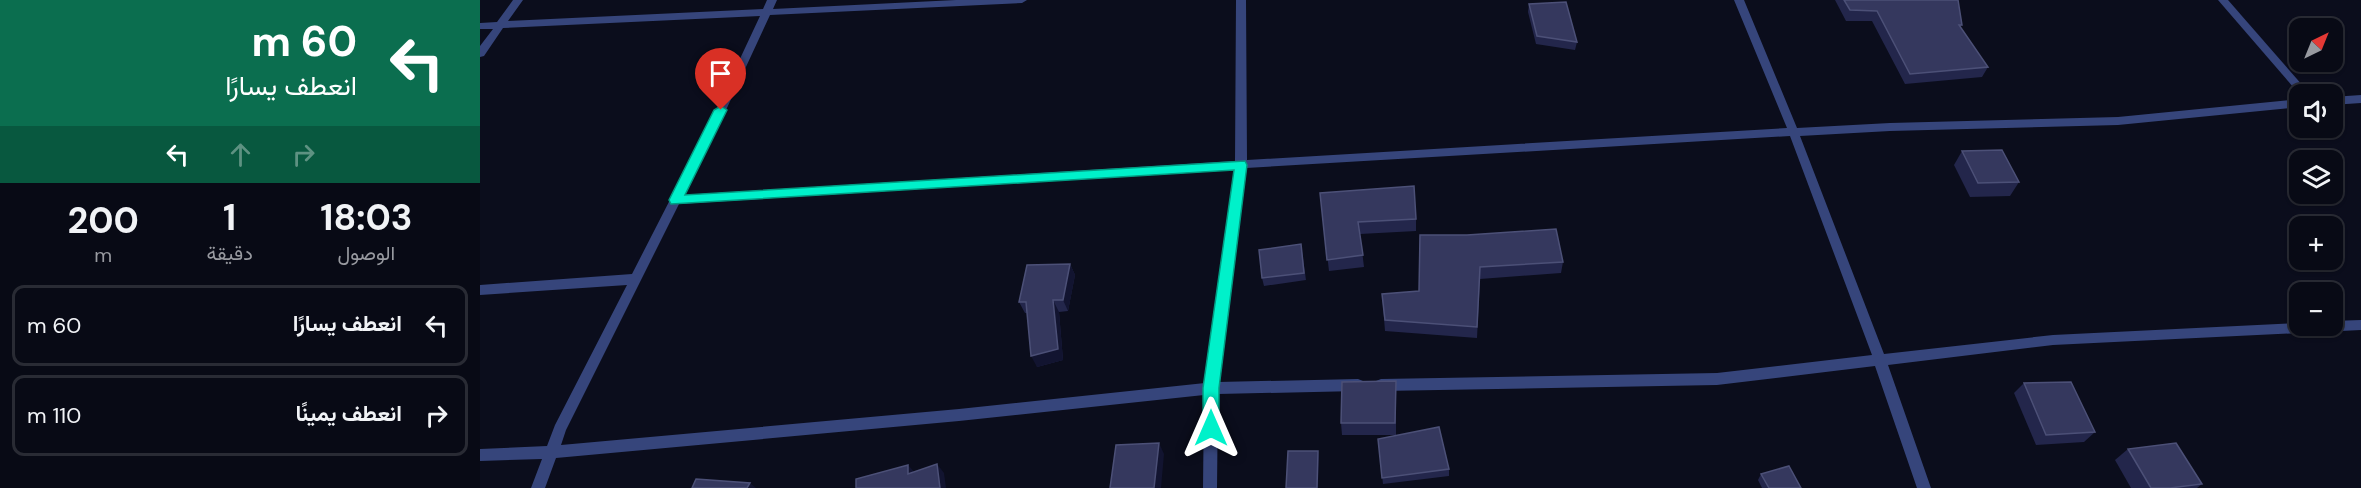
<!DOCTYPE html>
<html lang="ar">
<head>
<meta charset="utf-8">
<style>
  body { margin:0; font-family:"DM Sans",Vazirmatn,sans-serif; background:#11131e; color:#f1f3f6; direction:rtl; height:100vh; display:flex; flex-direction:column; font-size:22px; white-space:nowrap }
  * { box-sizing:border-box; margin:0 }
  p { font-size:20px; color:#989aa0 }
  .icon { flex:none; width:33px; height:33px; fill:none; stroke:currentColor; stroke-width:2; stroke-linecap:round; stroke-linejoin:round }
  .map { position:relative; flex:1; overflow:hidden; direction:ltr }
  .panel { display:flex; flex-direction:column; background:#080a15; width:480px }
  .panel>* { flex:none }
  .banner { background:#0b6e4f; color:#fff; overflow:hidden }
  .needle { width:39px; rotate:43deg }
  .tools { position:absolute; left:1809px; top:18px; display:grid; gap:12px }
  .tools a { display:grid; place-items:center; width:54px; height:54px; border-radius:12px; background:#080a15; box-shadow:0 2px 4px #0004,0 0 0 2px #292b34; font-size:30px }
  .pin { position:absolute; display:grid; place-items:center; width:51px; height:51px; color:#fff; margin:-62px -26px; border-radius:50% 50% 50% 0; rotate:-45deg; box-shadow:0 0 6px #0007 }
  .pin .icon { rotate:45deg }
  .me { position:absolute; width:66px; margin:-33px; rotate:0deg; stroke-linejoin:round; filter:drop-shadow(0 0 4px #0008) }
  .turn { display:flex; align-items:center; gap:21px; height:126px; padding:0 24px; font-size:27px }
  .turn .icon { width:78px; height:78px; stroke-width:2.5 }
  .turn b { display:block; font-size:42px; line-height:51px }
  .lanes { display:flex; align-items:center; height:57px; padding:0 24px; background:#0003; justify-content:center; gap:30px; direction:ltr }
  .lanes .off { opacity:.35 }
  .eta { display:flex; justify-content:space-evenly; align-items:center; height:102px; text-align:center }
  .eta b { font-size:36px; font-weight:700; line-height:42px }
  ul { padding:0; list-style:none }
  li { display:flex; align-items:center; gap:18px; height:81px; margin:0 12px 9px; padding:0 12px; border:3px solid #292b34; border-radius:12px }
  li div { flex:1 }
  li b { display:block; font-size:22px }
  li em { font-style:normal }
  main { display:flex; flex:1; min-height:0 }
  .map>svg:first-child { display:block }
  .lines { fill:none; stroke-linecap:round; stroke-linejoin:round }
  .street { fill:#36457b; fill-rule:evenodd }
  .wall { fill:#23264b }
  .shaded-wall { fill:#121430 }
  .building { fill:#35385e; stroke:#4c5077; stroke-width:1.5 }
  .route { fill:#00f1ca; stroke:#009d83; stroke-width:1.5 }
</style>
</head>
<body>
<main>
<div class="map">
<svg width="1881" height="488" viewBox="0 0 1881 488">
  <rect width="100%" height="100%" fill="#0b0d1c"/>
  <g class="lines">
    <g class="street">
      <path d="M 33,0 L 43,0 L 28,21 L 283,9 L 287,0 L 297,0 L 293,9 L 476,0 L 547,0 L 542,3 L 290,15 L 246,110 L 204,195 L 755,161 L 756,0 L 766,0 L 767,160 L 1307,128 L 1254,0 L 1264,0 L 1317,128 L 1410,123 L 1638,117 L 1820,99 L 1820,107 L 1638,125 L 1410,131 L 1320,136 L 1404,354 L 1573,335 L 1820,323 L 1820,326 L 1852,326 L 1852,321 L 1881,320 L 1881,330 L 1573,345 L 1408,365 L 1451,488 L 1437,488 L 1395,366 L 1237,385 L 901,391 L 896,389 L 894,385 L 896,381 L 901,379 L 1237,373 L 1392,355 L 1310,136 L 766,168 L 738,382 L 878,379 L 883,381 L 885,385 L 883,389 L 878,391 L 738,394 L 737,488 L 723,488 L 724,395 L 479,421 L 76,458 L 65,488 L 51,488 L 62,459 L 0,461 L 0,449 L 67,446 L 75,425 L 147,285 L 0,295 L 0,285 L 152,274 L 236,110 L 280,16 L 23,28 L 4,56 L 0,57 L 0,46 L 13,29 L 0,29 L 0,23 L 17,22 ZM 755,169 L 725,383 L 479,409 L 81,445 L 86,430 L 199,204 Z"/>
      <path d="M 1738,0 L 1748,0 L 1830,94 L 1820,95 Z"/>
      <path d="M 1881,95 L 1881,103 L 1852,105 L 1852,97 Z"/>
    </g>
  </g>
  <g class="wall">
    <path d="M 1355,0 L 1478,0 L 1482,25 L 1480,28 L 1508,67 L 1502,77 L 1425,84 L 1392,21 L 1366,21 Z"/>
    <path d="M 1049,4 L 1097,42 L 1095,50 L 1056,44 L 1048,12 Z"/>
    <path d="M 1482,151 L 1539,182 L 1530,196 L 1490,197 L 1474,165 Z"/>
    <path d="M 840,193 L 936,219 L 936,231 L 880,234 L 884,267 L 849,271 Z"/>
    <path d="M 940,235 L 1083,262 L 1081,273 L 1000,279 L 997,338 L 905,331 L 902,294 L 939,291 Z"/>
    <path d="M 821,244 L 826,280 L 784,286 L 782,278 Z"/>
    <path d="M 590,264 L 595,275 L 588,311 L 579,312 L 583,360 L 557,367 L 547,313 L 545,313 L 539,302 Z"/>
    <path d="M 916,381 L 916,435 L 862,435 L 861,423 Z"/>
    <path d="M 1544,383 L 1615,432 L 1604,442 L 1556,445 L 1534,393 Z"/>
    <path d="M 898,439 L 969,469 L 969,476 L 903,484 Z"/>
    <path d="M 1648,449 L 1722,484 L 1717,488 L 1651,488 L 1635,460 Z"/>
    <path d="M 1281,474 L 1321,488 L 1282,488 L 1278,480 Z"/>
  </g>
  <g class="shaded-wall">
    <path d="M 590,264 L 595,275 L 588,311 L 583,300 Z"/>
    <path d="M 573,300 L 579,312 L 583,360 L 557,367 L 551,356 Z"/>
    <path d="M 679,443 L 684,454 L 681,488 L 674,488 Z"/>
    <path d="M 838,451 L 839,457 L 838,488 L 837,488 Z"/>
    <path d="M 457,464 L 464,473 L 466,488 L 460,488 Z"/>
    <path d="M 428,465 L 436,474 L 428,474 Z"/>
    <path d="M 270,483 L 276,488 L 267,488 Z"/>
  </g>
  <g class="building">
    <path d="M 1364,0 L 1478,0 L 1482,25 L 1479,25 L 1508,67 L 1430,74 L 1397,11 L 1370,10 Z"/>
    <path d="M 1086,2 L 1097,42 L 1057,36 L 1049,4 Z"/>
    <path d="M 1522,150 L 1539,182 L 1498,183 L 1482,151 Z"/>
    <path d="M 934,186 L 936,219 L 878,222 L 883,255 L 847,260 L 840,193 Z"/>
    <path d="M 1076,229 L 1083,262 L 1000,267 L 997,327 L 905,320 L 902,294 L 939,291 L 940,235 L 987,235 Z"/>
    <path d="M 821,244 L 824,273 L 782,278 L 779,250 Z"/>
    <path d="M 590,264 L 583,300 L 573,300 L 578,349 L 551,356 L 546,302 L 539,302 L 547,265 Z"/>
    <path d="M 916,381 L 915,423 L 861,423 L 862,382 Z"/>
    <path d="M 1591,382 L 1615,432 L 1566,435 L 1544,383 Z"/>
    <path d="M 959,427 L 969,469 L 902,478 L 898,439 Z"/>
    <path d="M 679,443 L 674,488 L 630,488 L 636,445 Z"/>
    <path d="M 1696,443 L 1722,484 L 1690,488 L 1671,488 L 1648,449 Z"/>
    <path d="M 808,451 L 838,451 L 837,488 L 806,488 Z"/>
    <path d="M 457,464 L 460,488 L 376,488 L 376,479 L 428,465 L 428,474 Z"/>
    <path d="M 1309,466 L 1321,488 L 1289,488 L 1281,474 Z"/>
    <path d="M 216,479 L 270,483 L 267,488 L 212,488 Z"/>
  </g>
  <path class="route" d="M 241,106 L 247,110 L 205,195 L 765,161 L 767,165 L 739,388 L 739,428 L 736,433 L 731,435 L 725,433 L 723,428 L 723,388 L 754,170 L 191,204 L 189,200 L 234,110 Z"/>
</svg>
<div class="tools">
<a><svg class="needle" viewBox="-14 -14 28 28"><path d="M0-13l5 13h-10z" fill="#e53935"/><path d="M0 13l5-13h-10z" fill="#989aa0"/></svg></a>
<a><svg class="icon" aria-label="sound" viewBox="0 0 24 24"><path d="M4 9h4l5-4v14l-5-4H4zM17 9q2 3 0 6"/></svg></a>
<a><svg class="icon" aria-label="layers" viewBox="0 0 24 24"><path d="M12 4l9 5-9 5-9-5zM3 14l9 5 9-5"/></svg></a>
<a>+</a>
<a>−</a>
</div>
<div class="pin" style="left:241px;top:110px;background:#d93025"><svg class="icon" aria-label="arrive" viewBox="0 0 24 24"><path d="M6 21V4h12l-3 4 3 4H6"/></svg></div>
<svg class="me" style="left:731px;top:428px" viewBox="-20 -20 40 40"><path d="M0-17L14 15 0 8-14 15z" fill="#00f1ca" stroke="#fff" stroke-width="4"/></svg>
</div>
<section class="panel">
<div class="banner">
<div class="turn"><svg class="icon" aria-label="left" viewBox="0 0 24 24"><path d="M17 20v-9H6M10 6l-5 5 5 5"/></svg><div><b>60 m</b>انعطف يسارًا</div></div>
<div class="lanes"><svg class="icon" aria-label="left" viewBox="0 0 24 24"><path d="M17 20v-9H6M10 6l-5 5 5 5"/></svg><svg class="icon off" aria-label="ahead" viewBox="0 0 24 24"><path d="M12 20V5M6 11l6-6 6 6"/></svg><svg class="icon off" aria-label="right" viewBox="0 0 24 24"><path d="M7 20v-9h11M14 6l5 5-5 5"/></svg></div>
</div>
<div class="eta">
<div><b>18:03</b><p>الوصول</p></div>
<div><b>1</b><p>دقيقة</p></div>
<div><b>200</b><p>m</p></div>
</div>
<ul>
<li><svg class="icon" aria-label="left" viewBox="0 0 24 24"><path d="M17 20v-9H6M10 6l-5 5 5 5"/></svg><div><b>انعطف يسارًا</b></div><em>60 m</em></li>
<li><svg class="icon" aria-label="right" viewBox="0 0 24 24"><path d="M7 20v-9h11M14 6l5 5-5 5"/></svg><div><b>انعطف يمينًا</b></div><em>110 m</em></li>
</ul>
</section>
</main>
</body>
</html>
